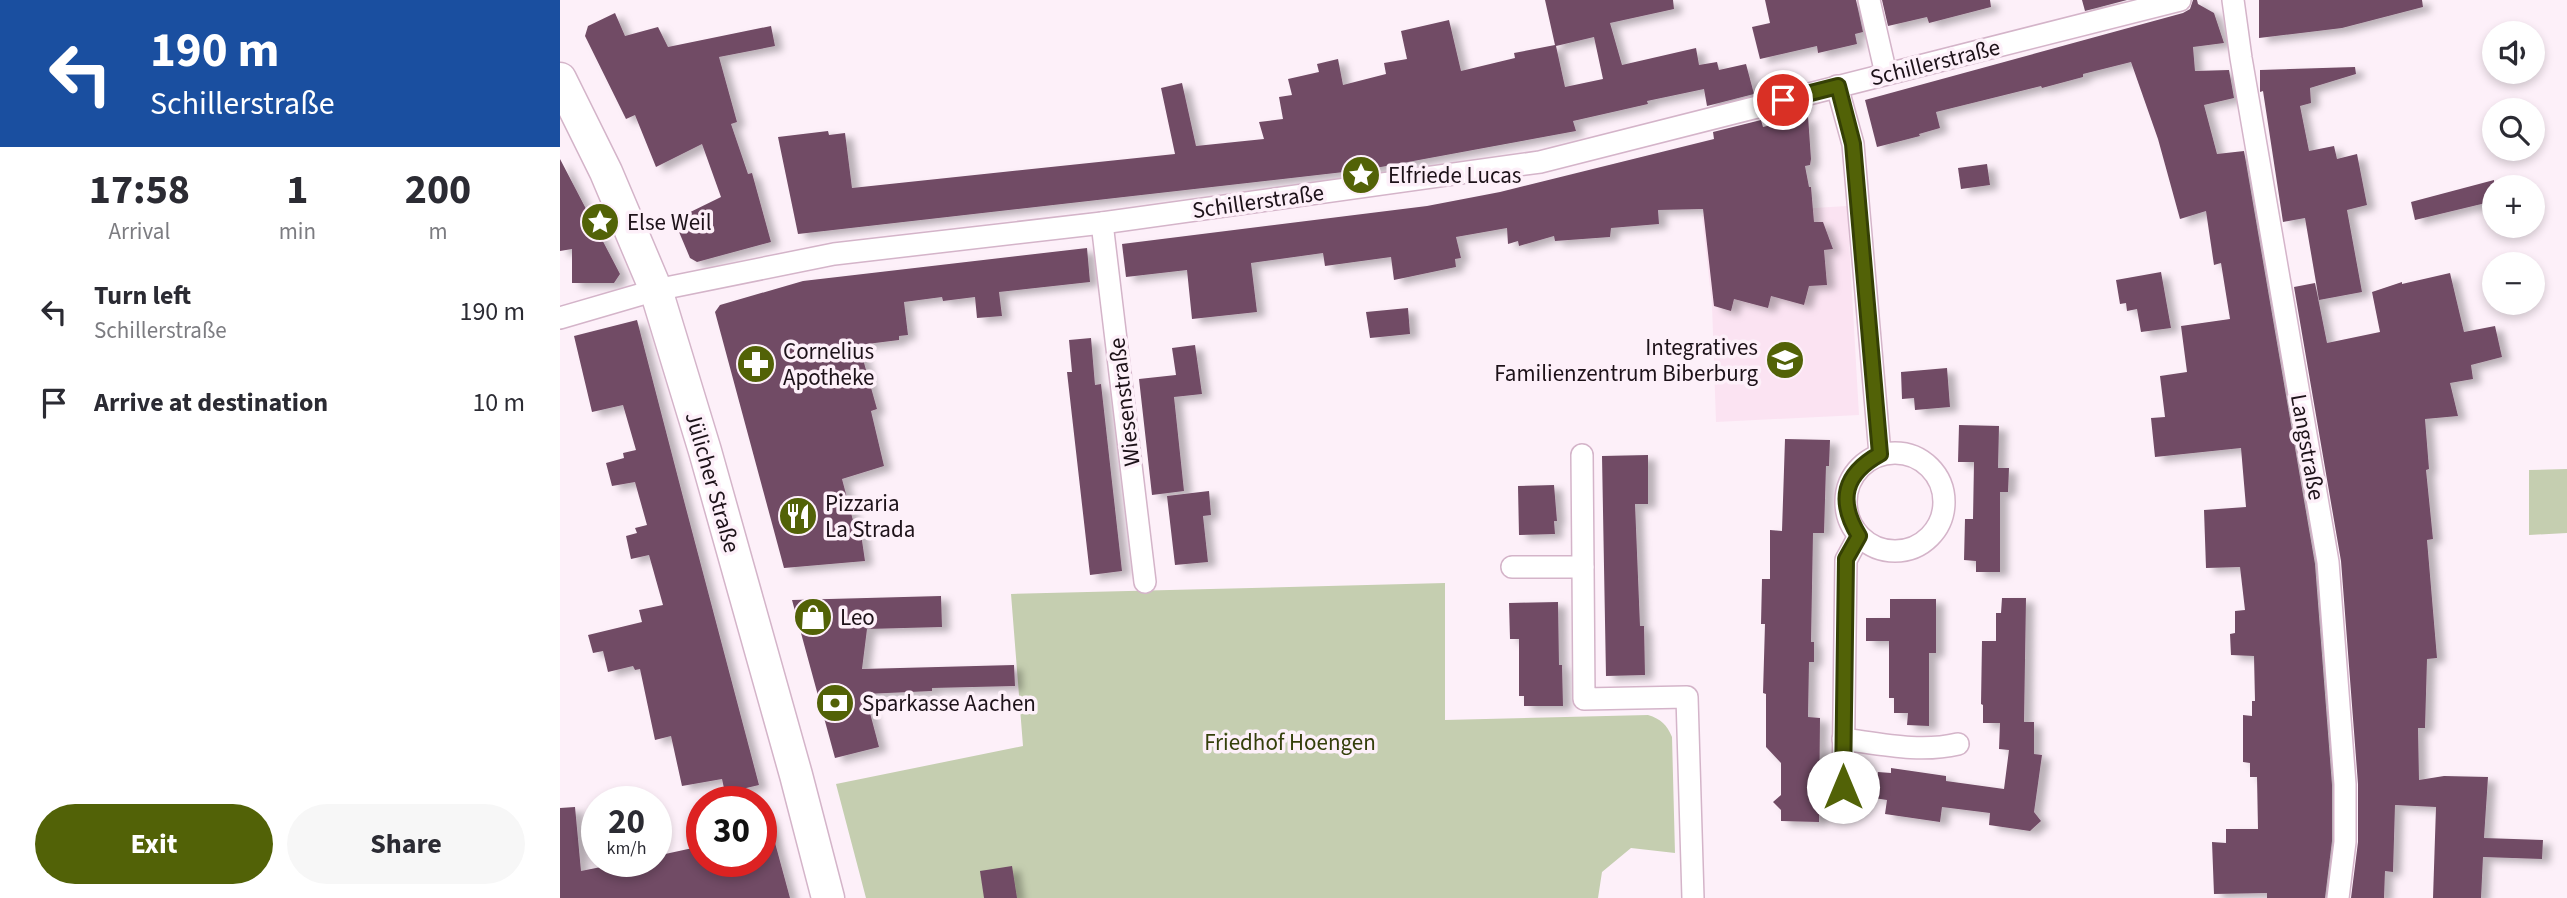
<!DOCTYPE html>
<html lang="en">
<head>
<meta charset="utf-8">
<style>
  body { margin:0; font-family:"Source Sans 3",sans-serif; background:#f7f7f7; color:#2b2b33; height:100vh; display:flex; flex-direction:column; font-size:26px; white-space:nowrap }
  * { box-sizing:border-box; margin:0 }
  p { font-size:23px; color:#7c7c81 }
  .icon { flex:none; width:38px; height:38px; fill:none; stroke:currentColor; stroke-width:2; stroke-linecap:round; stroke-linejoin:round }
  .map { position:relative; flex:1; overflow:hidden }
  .panel { display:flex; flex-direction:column; background:#fff; width:560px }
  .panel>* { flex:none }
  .guide { background:#1a4fa0; color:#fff; overflow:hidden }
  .controls { position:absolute; left:1922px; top:21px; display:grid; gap:14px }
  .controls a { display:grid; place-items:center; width:63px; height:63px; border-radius:50%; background:#fff; box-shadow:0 4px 10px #0003; font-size:35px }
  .speed { position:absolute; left:21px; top:786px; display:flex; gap:14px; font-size:35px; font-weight:700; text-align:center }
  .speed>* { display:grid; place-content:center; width:91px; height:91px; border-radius:50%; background:#fff; box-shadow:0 4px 10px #0003; line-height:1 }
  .speed small { font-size:18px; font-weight:400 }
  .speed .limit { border:10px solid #d22; background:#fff; color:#111 }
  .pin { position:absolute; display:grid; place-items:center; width:60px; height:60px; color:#fff; margin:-30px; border:4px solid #fff; border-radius:50%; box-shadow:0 2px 7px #0007 }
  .me { position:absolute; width:77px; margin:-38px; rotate:0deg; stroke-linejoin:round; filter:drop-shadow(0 0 5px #0008) }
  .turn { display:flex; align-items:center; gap:24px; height:147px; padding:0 35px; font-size:32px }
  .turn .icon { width:91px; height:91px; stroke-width:2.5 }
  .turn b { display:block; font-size:49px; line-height:60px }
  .eta { display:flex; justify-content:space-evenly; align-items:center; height:119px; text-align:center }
  .eta b { font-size:42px; font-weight:700; line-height:49px }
  .button { display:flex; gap:14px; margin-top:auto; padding:14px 35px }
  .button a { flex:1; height:80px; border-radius:42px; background:#526207; color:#fff; font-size:28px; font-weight:700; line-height:80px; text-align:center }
  .button a+a { background:#f7f7f7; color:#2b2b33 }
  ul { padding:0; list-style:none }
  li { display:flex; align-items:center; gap:21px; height:91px; padding:0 35px }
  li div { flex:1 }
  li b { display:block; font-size:26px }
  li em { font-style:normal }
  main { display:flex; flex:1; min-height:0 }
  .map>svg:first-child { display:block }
  .built { fill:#fbe3f2 }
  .green { fill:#c5ceb0 }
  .building { fill:#714b65; fill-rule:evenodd; filter:url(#shadow) }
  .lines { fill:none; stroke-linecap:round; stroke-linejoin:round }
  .minor-casing { stroke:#d4b4c9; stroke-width:24 }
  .secondary-casing { stroke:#d4b4c9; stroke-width:35 }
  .minor { stroke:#fff; stroke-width:21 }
  .secondary { stroke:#fff; stroke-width:32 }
  .route-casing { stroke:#354005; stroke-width:18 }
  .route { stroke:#526207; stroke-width:12 }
  .labels { text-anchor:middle; stroke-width:7; stroke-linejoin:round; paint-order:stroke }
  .street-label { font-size:23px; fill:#1d1219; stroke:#fdf0f9 }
  .poi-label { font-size:23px; fill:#1d1219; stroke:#fdf0f9; text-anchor:start }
  .park-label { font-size:23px; fill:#343f0a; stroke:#fdf0f9 }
</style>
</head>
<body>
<main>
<section class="panel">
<div class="guide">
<div class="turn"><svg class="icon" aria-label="left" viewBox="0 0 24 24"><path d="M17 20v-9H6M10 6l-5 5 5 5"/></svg><div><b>190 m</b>Schillerstraße</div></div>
</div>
<div class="eta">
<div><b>17:58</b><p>Arrival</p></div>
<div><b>1</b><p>min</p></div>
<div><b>200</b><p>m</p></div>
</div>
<ul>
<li><svg class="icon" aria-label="left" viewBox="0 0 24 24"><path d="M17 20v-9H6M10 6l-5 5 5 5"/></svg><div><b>Turn left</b><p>Schillerstraße</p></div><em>190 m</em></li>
<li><svg class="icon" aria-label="arrive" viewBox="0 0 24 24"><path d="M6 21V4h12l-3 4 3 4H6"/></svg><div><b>Arrive at destination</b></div><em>10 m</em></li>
</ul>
<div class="button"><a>Exit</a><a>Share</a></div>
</section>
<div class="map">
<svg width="2007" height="898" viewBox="0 0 2007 898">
  <defs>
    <filter id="shadow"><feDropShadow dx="8" dy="4.5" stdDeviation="3.5" flood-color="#0004"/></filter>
  </defs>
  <rect width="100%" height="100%" fill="#fdf0f9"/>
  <path class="built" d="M 1287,206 L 1299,415 L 1156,422 L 1152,305 L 1142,215 Z"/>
  <g class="green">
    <path d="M 2007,469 L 2007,533 L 1969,535 L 1969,470 Z"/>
    <path d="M 885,583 L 885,720 L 1088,715 C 1101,719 1107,725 1112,737 L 1115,853 L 1071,848 L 1042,872 L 1038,898 L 306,898 L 276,784 L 463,746 L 451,594 Z"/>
  </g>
  <g class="building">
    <path d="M 985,0 L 1113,0 L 1114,9 L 1050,23 L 1062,65 L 1136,48 L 1139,65 L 1157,62 L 1159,70 L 1186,64 L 1194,94 L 1147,106 L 1144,89 L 1087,101 L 1088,104 L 1013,121 L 1016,131 L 810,169 L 238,234 L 218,137 L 268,131 L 269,135 L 285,133 L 292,188 L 615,154 L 601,88 L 622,83 L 636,146 L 704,139 L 699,122 L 723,119 L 719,97 L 732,95 L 728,79 L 759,72 L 757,64 L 778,59 L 783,85 L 826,74 L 824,63 L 847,59 L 841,31 L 889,20 L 901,71 L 955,58 L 954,53 L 995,45 ZM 1034,37 L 1043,79 L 1005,87 L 996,46 Z"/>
    <path d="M 1205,0 L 1296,0 L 1303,32 L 1295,34 L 1297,44 L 1258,53 L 1257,46 L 1200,59 L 1192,27 L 1210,23 Z"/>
    <path d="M 1322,0 L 1430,0 L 1431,7 L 1369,23 L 1367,17 L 1328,26 Z"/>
    <path d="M 1522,0 L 1567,0 L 1525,11 Z"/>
    <path d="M 1633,0 L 1637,0 L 1638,4 L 1654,13 L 1664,43 L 1633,47 L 1635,71 L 1669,70 L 1674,98 L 1644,105 L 1657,154 L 1684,151 L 1755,564 L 1772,785 L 1772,841 L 1765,898 L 1707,898 L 1707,893 L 1654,894 L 1652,842 L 1666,843 L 1666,829 L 1698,829 L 1697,777 L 1690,777 L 1690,763 L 1683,762 L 1683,715 L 1692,716 L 1692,701 L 1695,701 L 1694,656 L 1671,655 L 1670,634 L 1675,633 L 1675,611 L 1685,610 L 1680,567 L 1646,568 L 1644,510 L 1686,507 L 1681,448 L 1595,457 L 1591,418 L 1605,417 L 1600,376 L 1627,372 L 1621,326 L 1670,319 L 1661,263 L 1654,265 L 1646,211 L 1620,219 L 1598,139 L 1571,62 L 1523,74 L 1523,77 L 1482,88 L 1481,86 L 1376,112 L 1380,128 L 1359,134 L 1360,136 L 1317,147 L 1305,100 L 1623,13 L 1630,9 Z"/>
    <path d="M 1699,0 L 1862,0 L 1863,7 L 1782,28 L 1699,38 Z"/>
    <path d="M 55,13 L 65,36 L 98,27 L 108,47 L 211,26 L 215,46 L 159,57 L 177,122 L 171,124 L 188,174 L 192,173 L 211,242 L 137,262 L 130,258 L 114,220 L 161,197 L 142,144 L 96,167 L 75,115 L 66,119 L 25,36 L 28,26 Z"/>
    <path d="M 1795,67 L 1796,74 L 1750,88 L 1751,103 L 1740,106 L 1749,151 L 1774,146 L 1777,159 L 1797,154 L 1807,205 L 1787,210 L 1802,292 L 1759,300 L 1745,218 L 1723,222 L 1703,91 L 1700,92 L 1700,70 Z"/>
    <path d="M 1248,116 L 1251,159 L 1250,165 L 1245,166 L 1249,187 L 1251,187 L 1254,222 L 1263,222 L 1273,249 L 1264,250 L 1267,285 L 1249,286 L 1244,305 L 1211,296 L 1208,308 L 1174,299 L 1171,311 L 1154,306 L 1143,209 L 1098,210 L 1099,224 L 1051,228 L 1050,237 L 995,241 L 994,236 L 959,246 L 958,241 L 948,244 L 947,228 L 896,237 L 901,258 L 895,259 L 896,267 L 834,280 L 831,257 L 765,266 L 763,253 L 691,263 L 697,312 L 632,319 L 627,270 L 566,277 L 562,244 L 867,206 L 940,192 L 1154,139 L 1153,132 L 1201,120 L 1203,127 Z"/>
    <path d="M 0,159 L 60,274 L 54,283 L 12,283 L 12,249 L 0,251 Z"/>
    <path d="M 1427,164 L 1430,185 L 1401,189 L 1398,168 Z"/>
    <path d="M 1934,180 L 1934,201 L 1855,220 L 1851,202 Z"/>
    <path d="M 527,248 L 530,282 L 439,292 L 442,316 L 417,318 L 415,297 L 383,301 L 382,297 L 344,302 L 348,335 L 339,336 L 339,340 L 299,345 L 317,409 L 311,411 L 324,466 L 282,479 L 295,528 L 300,527 L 305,561 L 224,568 L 155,312 L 160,305 L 243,281 Z"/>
    <path d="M 1601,272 L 1611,328 L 1581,332 L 1577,309 L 1567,311 L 1566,303 L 1560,304 L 1556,280 Z"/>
    <path d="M 1890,273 L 1904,332 L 1935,326 L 1942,357 L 1911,365 L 1913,379 L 1890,383 L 1898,416 L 1865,419 L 1869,469 L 1866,470 L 1873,539 L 1867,540 L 1877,658 L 1867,659 L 1865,728 L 1858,728 L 1859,780 L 1884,776 L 1928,777 L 1924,838 L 1983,840 L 1982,859 L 1923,857 L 1921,898 L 1873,898 L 1876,807 L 1835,805 L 1833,872 L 1825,871 L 1824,898 L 1791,898 L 1798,842 L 1798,784 L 1781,561 L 1734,287 L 1755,283 L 1767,343 L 1820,332 L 1812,292 L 1842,282 L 1842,284 Z"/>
    <path d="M 848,308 L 850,334 L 810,338 L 806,312 Z"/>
    <path d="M 77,320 L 123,497 L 199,785 L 165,793 L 162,779 L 122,786 L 111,736 L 95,740 L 80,669 L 75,670 L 73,666 L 48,672 L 43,651 L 33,653 L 28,635 L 82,622 L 79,610 L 103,605 L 89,555 L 71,559 L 66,536 L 77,533 L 75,528 L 87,525 L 75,482 L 52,486 L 46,463 L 64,458 L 63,453 L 76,450 L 63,405 L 32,412 L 14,336 Z"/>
    <path d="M 531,338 L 535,385 L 541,384 L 562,571 L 530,575 L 507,372 L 512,372 L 509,340 Z"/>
    <path d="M 635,345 L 642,394 L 614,397 L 624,491 L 592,495 L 579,379 L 616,375 L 612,348 Z"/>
    <path d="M 1387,368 L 1390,407 L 1355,410 L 1354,398 L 1342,399 L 1341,372 Z"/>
    <path d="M 1399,425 L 1439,426 L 1438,468 L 1449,468 L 1448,492 L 1440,492 L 1440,572 L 1416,572 L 1416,561 L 1404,560 L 1405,519 L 1413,519 L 1414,462 L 1398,462 Z"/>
    <path d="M 1225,439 L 1270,440 L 1269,466 L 1266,466 L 1264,533 L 1253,533 L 1251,642 L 1254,642 L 1254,662 L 1249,662 L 1248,717 L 1260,718 L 1259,822 L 1221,821 L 1221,810 L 1213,802 L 1221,795 L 1221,763 L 1206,747 L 1206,694 L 1203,693 L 1205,624 L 1201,624 L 1202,579 L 1210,579 L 1210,530 L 1222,531 Z"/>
    <path d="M 1088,455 L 1088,504 L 1075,504 L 1080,626 L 1084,626 L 1085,675 L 1046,676 L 1042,456 Z"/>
    <path d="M 994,485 L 997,521 L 994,521 L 995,534 L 959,535 L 958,486 Z"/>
    <path d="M 649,491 L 651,515 L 643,516 L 648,562 L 615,565 L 607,496 Z"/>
    <path d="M 381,596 L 382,627 L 307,629 L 302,669 L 454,665 L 455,686 L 372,688 L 372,691 L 305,694 L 319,747 L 275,758 L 232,600 Z"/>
    <path d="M 1442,598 L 1466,598 L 1464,722 L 1474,722 L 1474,754 L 1482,755 L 1474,812 L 1481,821 L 1470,831 L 1429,825 L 1430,813 L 1382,807 L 1380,822 L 1325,814 L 1327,800 L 1314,798 L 1318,772 L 1331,773 L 1331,768 L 1386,776 L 1386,781 L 1444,789 L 1449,750 L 1439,749 L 1440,723 L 1423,723 L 1423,705 L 1421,704 L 1422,641 L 1436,641 L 1436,613 L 1441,613 Z"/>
    <path d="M 1330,599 L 1376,599 L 1376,653 L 1369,653 L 1369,726 L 1347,725 L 1348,713 L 1334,713 L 1334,698 L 1329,698 L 1329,641 L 1306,641 L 1306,618 L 1330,618 Z"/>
    <path d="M 998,602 L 999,665 L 1002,665 L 1003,706 L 964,706 L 964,696 L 959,696 L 959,639 L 950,639 L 949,603 Z"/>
    <path d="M 15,807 L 21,871 L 71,861 L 96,861 L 96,856 L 142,846 L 142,861 L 201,861 L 201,818 L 208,817 L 230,898 L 0,898 L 0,808 Z"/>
    <path d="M 452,866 L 457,898 L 424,898 L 420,871 Z"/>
  </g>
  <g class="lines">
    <defs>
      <g id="minor">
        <path d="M 1309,0 L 1326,74"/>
        <path d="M 1673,0 L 1681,58 L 1768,562 L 1785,784 L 1785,842 L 1778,898"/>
        <path d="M 1277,86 L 1293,144 L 1320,454"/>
        <path d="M 542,223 L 585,582"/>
        <path d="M 0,318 L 96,290 L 274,254 L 542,223 L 980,162 L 1620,0"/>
        <circle cx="1335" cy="502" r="49"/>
        <path d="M 952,567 L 1023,567 L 1022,455"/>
        <path d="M 1023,567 L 1024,699 L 1127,697 L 1133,898"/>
        <path d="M 1283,739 C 1321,744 1360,753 1398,744"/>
        <path d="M 1283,787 L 1286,560 L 1299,536"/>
      </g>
      <path id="secondary" d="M 0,79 L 46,172 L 96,290 L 145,451 L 236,775 L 268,898"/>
    </defs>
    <use href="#minor" class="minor-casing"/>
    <use href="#secondary" class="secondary-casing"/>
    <use href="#minor" class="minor"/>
    <use href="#secondary" class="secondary"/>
  </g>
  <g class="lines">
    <defs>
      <path id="route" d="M 1223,100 L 1278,86 L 1293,144 L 1320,454 C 1284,474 1277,500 1299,536 L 1286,559 L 1283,787"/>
    </defs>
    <use href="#route" class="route-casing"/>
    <use href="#route" class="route"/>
  </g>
  <defs>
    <symbol id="sight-disc" viewBox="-11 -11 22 22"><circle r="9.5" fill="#526207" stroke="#fdf0f9"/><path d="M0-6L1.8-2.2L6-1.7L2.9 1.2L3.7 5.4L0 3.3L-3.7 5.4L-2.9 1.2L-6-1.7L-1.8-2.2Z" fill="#fff"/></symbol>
    <symbol id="school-disc" viewBox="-11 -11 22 22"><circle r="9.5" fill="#526207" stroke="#fdf0f9"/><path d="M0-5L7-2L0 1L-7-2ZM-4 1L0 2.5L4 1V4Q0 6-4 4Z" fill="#fff"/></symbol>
    <symbol id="pharmacy-disc" viewBox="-11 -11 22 22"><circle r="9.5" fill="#526207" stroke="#fdf0f9"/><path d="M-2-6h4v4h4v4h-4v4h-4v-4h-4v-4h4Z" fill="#fff"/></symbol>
    <symbol id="restaurant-disc" viewBox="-11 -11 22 22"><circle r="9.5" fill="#526207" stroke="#fdf0f9"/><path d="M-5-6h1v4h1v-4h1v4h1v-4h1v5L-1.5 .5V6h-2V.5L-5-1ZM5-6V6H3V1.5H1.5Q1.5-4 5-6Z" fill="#fff"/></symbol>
    <symbol id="shop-disc" viewBox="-11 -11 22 22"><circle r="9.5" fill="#526207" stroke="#fdf0f9"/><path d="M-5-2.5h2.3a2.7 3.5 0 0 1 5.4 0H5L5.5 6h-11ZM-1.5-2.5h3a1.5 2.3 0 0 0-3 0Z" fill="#fff"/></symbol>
    <symbol id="bank-disc" viewBox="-11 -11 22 22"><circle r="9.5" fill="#526207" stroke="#fdf0f9"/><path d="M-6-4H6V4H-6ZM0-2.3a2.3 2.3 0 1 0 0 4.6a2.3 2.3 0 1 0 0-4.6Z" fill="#fff"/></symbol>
  </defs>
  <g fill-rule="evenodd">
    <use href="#sight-disc" x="779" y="153" width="44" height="44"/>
    <use href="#sight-disc" x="18" y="200" width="44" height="44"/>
    <use href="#school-disc" x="1203" y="338" width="44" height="44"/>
    <use href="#pharmacy-disc" x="174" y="342" width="44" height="44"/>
    <use href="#restaurant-disc" x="216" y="494" width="44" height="44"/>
    <use href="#shop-disc" x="231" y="595" width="44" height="44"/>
    <use href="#bank-disc" x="253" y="681" width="44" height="44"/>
  </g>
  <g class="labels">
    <g class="street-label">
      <text transform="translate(1375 62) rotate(-14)" y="8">Schillerstraße</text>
      <text transform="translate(698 201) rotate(-8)" y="8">Schillerstraße</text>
      <text transform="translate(564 402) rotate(-97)" y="8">Wiesenstraße</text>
      <text transform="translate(1748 447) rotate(80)" y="8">Langstraße</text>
      <text transform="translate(153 482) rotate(74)" y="8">Jülicher Straße</text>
    </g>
    <g class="poi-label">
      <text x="828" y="183">Elfriede Lucas</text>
      <text x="67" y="230">Else Weil</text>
      <text x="1198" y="355" text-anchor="end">Integratives<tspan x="1198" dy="26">Familienzentrum Biberburg</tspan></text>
      <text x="223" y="359">Cornelius<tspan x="223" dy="26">Apotheke</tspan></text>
      <text x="265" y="511">Pizzaria<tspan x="265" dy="26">La Strada</tspan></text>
      <text x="280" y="625">Leo</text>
      <text x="302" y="711">Sparkasse Aachen</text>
    </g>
    <g class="park-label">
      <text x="730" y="750">Friedhof Hoengen</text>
    </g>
  </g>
</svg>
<div class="controls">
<a><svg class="icon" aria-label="sound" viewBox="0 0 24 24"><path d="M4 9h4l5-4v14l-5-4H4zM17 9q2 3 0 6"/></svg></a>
<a><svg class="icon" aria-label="search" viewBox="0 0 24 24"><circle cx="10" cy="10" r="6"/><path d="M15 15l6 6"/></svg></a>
<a>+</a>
<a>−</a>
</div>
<div class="speed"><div>20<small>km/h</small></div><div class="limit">30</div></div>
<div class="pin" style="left:1223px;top:100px;background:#d93025"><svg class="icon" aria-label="arrive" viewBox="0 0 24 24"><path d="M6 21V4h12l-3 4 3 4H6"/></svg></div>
<svg class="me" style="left:1283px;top:787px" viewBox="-20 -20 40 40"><circle r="19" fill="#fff"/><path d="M0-13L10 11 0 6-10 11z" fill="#526207"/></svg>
</div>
</main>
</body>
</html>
